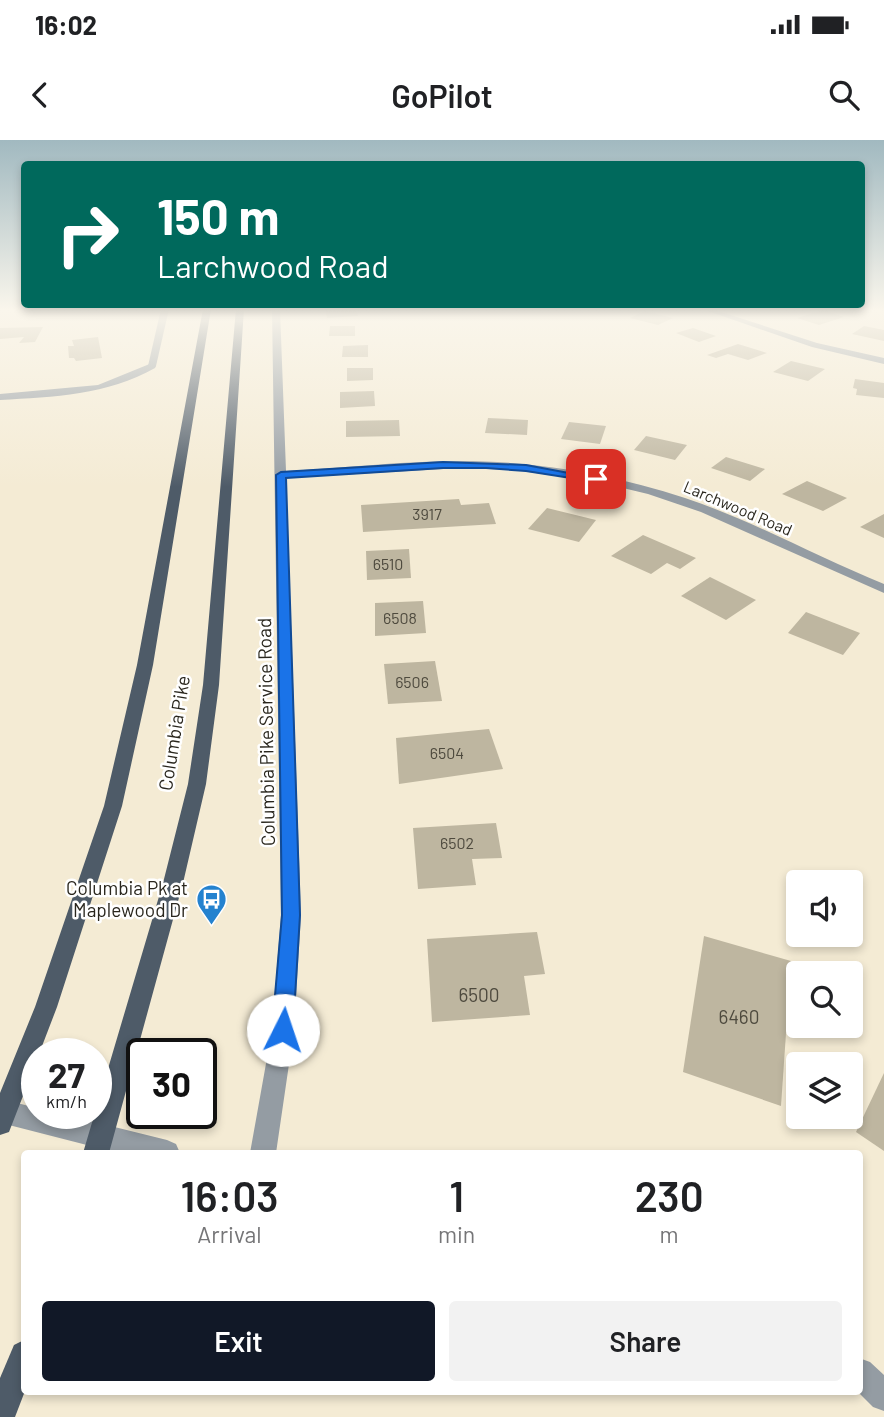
<!DOCTYPE html>
<html lang="en">
<head>
<meta charset="utf-8">
<style>
  body { margin:0; font-family:Barlow,sans-serif; background:#f2f2f2; color:#202124; height:100vh; display:flex; flex-direction:column; font-size:26px; white-space:nowrap }
  * { box-sizing:border-box; margin:0 }
  p { font-size:23px; color:#757577 }
  .icon { flex:none; width:38px; height:38px; fill:none; stroke:currentColor; stroke-width:2; stroke-linecap:round; stroke-linejoin:round }
  .map { position:relative; flex:1; overflow:hidden }
  .side { position:absolute; left:21px; top:1010px; width:842px; height:245px; display:flex; flex-direction:column; background:#fff; border-radius:7px; box-shadow:0 4px 10px #0003 }
  .side>* { flex:none }
  .guide { position:absolute; left:21px; top:21px; width:844px; height:147px; border-radius:7px; box-shadow:0 4px 10px #0003; background:#00695c; color:#fff; overflow:hidden }
  .fabs { position:absolute; left:786px; top:730px; display:grid; gap:14px }
  .fabs a { display:grid; place-items:center; width:77px; height:77px; border-radius:7px; background:#fff; box-shadow:0 4px 10px #0003; font-size:35px }
  .speed { position:absolute; left:21px; top:898px; display:flex; gap:14px; font-size:35px; font-weight:700; text-align:center }
  .speed>* { display:grid; place-content:center; width:91px; height:91px; border-radius:50%; background:#fff; box-shadow:0 4px 10px #0003; line-height:1 }
  .speed small { font-size:18px; font-weight:400 }
  .speed .limit { border:4px solid #111; border-radius:10px; background:#fff; color:#111 }
  .pin { position:absolute; display:grid; place-items:center; width:60px; height:60px; color:#fff; margin:-30px; border-radius:14px; box-shadow:0 4px 10px #0006 }
  .me { position:absolute; width:77px; margin:-38px; rotate:4deg; stroke-linejoin:round; filter:drop-shadow(0 0 5px #0008) }
  .turn { display:flex; align-items:center; gap:24px; height:147px; padding:0 21px; font-size:32px }
  .turn .icon { width:91px; height:91px; stroke-width:2.5 }
  .turn b { display:block; font-size:49px; line-height:60px }
  .eta { display:flex; justify-content:space-evenly; align-items:center; height:119px; text-align:center }
  .eta b { font-size:42px; font-weight:600; line-height:49px }
  .button { display:flex; gap:14px; margin-top:auto; padding:14px 21px }
  .button a { flex:1; height:80px; border-radius:7px; background:#111827; color:#fff; font-size:28px; font-weight:600; line-height:80px; text-align:center }
  .button a+a { background:#f2f2f2; color:#202124 }
  .status { display:flex; justify-content:space-between; align-items:center; height:49px; padding:0 35px; background:#fff; direction:ltr }
  .status svg { height:19px; fill:currentColor }
  header { display:flex; justify-content:space-between; align-items:center; height:91px; padding:0 21px; background:#fff; font-size:32px; font-weight:600 }
  .map>svg:first-child { display:block }
  .building { fill:#beb6a0 }
  .lines { fill:none; stroke-linecap:round; stroke-linejoin:round }
  .lane { fill:#949ca3; fill-rule:evenodd }
  .street { fill:#949ca3; fill-rule:evenodd }
  .primary { fill:#4e5b68; fill-rule:evenodd }
  .route { fill:#1a73e8; stroke:#114b97; stroke-width:2 }
  .labels { text-anchor:middle; stroke-width:5; stroke-linejoin:round; paint-order:stroke }
  .far-street-label { font-size:16px; fill:#29261d; stroke:#fff }
  .number-label { font-size:16px; fill:#4e4a3e }
  .street-label { font-size:19px; fill:#29261d; stroke:#fff }
  .poi-label { font-size:19px; fill:#29261d; stroke:#fff; text-anchor:end }
  .near-number-label { font-size:19px; fill:#4e4a3e }
</style>
</head>
<body>
<div class="status"><b>16:02</b><svg viewBox="0 0 49 12"><path d="M0 12V9h3v3zM5 12V6h3v6zM10 12V3h3v9zM15 12V0h3v12zM26 1h20v11H26zM47 4h2v5h-2z"/></svg></div>
<header><svg class="icon" aria-label="back" viewBox="0 0 24 24"><path d="M15 5l-7 7 7 7"/></svg>GoPilot<svg class="icon" aria-label="search" viewBox="0 0 24 24"><circle cx="10" cy="10" r="6"/><path d="M15 15l6 6"/></svg></header>
<div class="map">
<svg width="884" height="1277" viewBox="0 0 884 1277">
  <rect width="100%" height="100%" fill="#f4ebd4"/>
  <g class="building">
    <path d="M 325,169 L 356,169 L 358,176 L 327,178 Z"/>
    <path d="M 823,170 L 844,177 L 819,185 L 797,178 Z"/>
    <path d="M 645,171 L 673,178 L 658,185 L 630,178 Z"/>
    <path d="M 330,186 L 355,186 L 355,196 L 329,196 Z"/>
    <path d="M 864,186 L 884,190 L 884,201 L 852,194 Z"/>
    <path d="M 43,187 L 35,202 L 19,203 L 24,197 L 0,199 L 0,188 Z"/>
    <path d="M 693,188 L 716,196 L 699,202 L 676,193 Z"/>
    <path d="M 98,197 L 102,218 L 76,221 L 74,218 L 69,218 L 68,206 L 74,206 L 72,200 Z"/>
    <path d="M 738,204 L 767,213 L 748,220 L 728,214 L 716,218 L 707,215 Z"/>
    <path d="M 368,205 L 368,217 L 342,217 L 343,206 Z"/>
    <path d="M 791,221 L 825,229 L 808,241 L 773,232 Z"/>
    <path d="M 347,228 L 373,228 L 373,240 L 347,241 Z"/>
    <path d="M 855,239 L 884,243 L 884,258 L 856,255 L 857,249 L 853,248 Z"/>
    <path d="M 374,251 L 375,266 L 340,268 L 340,252 Z"/>
    <path d="M 488,278 L 528,280 L 527,295 L 485,293 Z"/>
    <path d="M 399,280 L 400,296 L 346,297 L 346,281 Z"/>
    <path d="M 569,282 L 606,286 L 600,304 L 561,299 Z"/>
    <path d="M 646,296 L 687,305 L 675,320 L 634,310 Z"/>
    <path d="M 726,317 L 765,329 L 750,341 L 711,328 Z"/>
    <path d="M 807,341 L 847,358 L 823,371 L 782,354 Z"/>
    <path d="M 459,359 L 461,365 L 489,363 L 496,384 L 363,392 L 361,365 Z"/>
    <path d="M 547,368 L 596,380 L 579,402 L 528,389 Z"/>
    <path d="M 884,374 L 884,398 L 860,387 Z"/>
    <path d="M 643,395 L 696,418 L 680,429 L 667,423 L 651,434 L 611,416 Z"/>
    <path d="M 409,409 L 411,438 L 367,440 L 366,411 Z"/>
    <path d="M 710,437 L 756,460 L 726,480 L 681,456 Z"/>
    <path d="M 423,461 L 426,493 L 375,496 L 375,463 Z"/>
    <path d="M 806,472 L 860,493 L 843,515 L 788,493 Z"/>
    <path d="M 435,521 L 442,561 L 388,564 L 384,524 Z"/>
    <path d="M 489,589 L 503,629 L 399,644 L 396,598 Z"/>
    <path d="M 496,683 L 502,718 L 472,719 L 476,745 L 418,749 L 413,688 Z"/>
    <path d="M 537,792 L 545,834 L 524,836 L 530,875 L 432,882 L 427,799 Z"/>
    <path d="M 704,796 L 791,821 L 781,966 L 683,932 Z"/>
    <path d="M 884,933 L 884,1011 L 856,992 Z"/>
  </g>
  <g class="lines">
    <path class="lane" d="M 152,223 L 156,226 L 155,228 C 107,255 54,257 0,260 L 0,254 L 98,245 Z"/>
    <g class="street">
      <path d="M 161,169 L 169,169 L 156,226 L 152,229 L 148,226 Z"/>
      <path d="M 272,169 L 280,169 L 286,331 C 344,328 402,321 460,321 C 536,321 613,334 685,358 C 754,381 817,417 884,444 L 884,453 L 701,372 L 648,354 L 598,342 L 515,330 L 461,328 L 286,338 L 301,775 L 294,890 L 276,1013 L 250,1013 L 272,890 L 281,775 Z"/>
      <path d="M 702,169 L 712,169 L 817,203 L 884,218 L 884,224 L 812,207 Z"/>
      <path d="M 5,960 L 37,968 L 37,973 L 58,973 L 167,1000 L 176,1004 L 180,1013 L 118,1013 L 5,984 L 0,982 L 0,962 Z"/>
      <path d="M 859,1218 L 870,1222 L 884,1235 L 884,1271 L 873,1267 L 857,1251 L 859,1251 Z"/>
    </g>
    <g class="primary">
      <path d="M 203,169 L 211,169 L 153,525 L 122,666 L 57,867 L 39,914 L 37,914 L 37,920 L 9,992 L 0,995 L 0,953 L 35,867 L 104,666 L 137,525 Z"/>
      <path d="M 236,169 L 244,169 L 219,545 L 206,644 L 183,743 L 109,1013 L 83,1013 L 163,743 L 188,644 L 203,545 Z"/>
      <path d="M 24,1200 L 25,1251 L 15,1277 L 0,1277 L 0,1238 L 14,1205 Z"/>
    </g>
  </g>
  <linearGradient id="sky" x2="0" y2="1"><stop stop-color="#a1b9c0"/><stop offset="0.49" stop-color="#faf6ec"/><stop offset="1" stop-color="#faf6ec" stop-opacity="0"/></linearGradient>
  <rect width="884" height="347" fill="url(#sky)"/>
  <path class="route" d="M 443,322 L 526,325 L 601,339 L 596,342 L 526,331 L 486,328 L 443,328 L 286,338 L 300,775 L 293,890 L 290,897 L 283,900 L 275,897 L 272,890 L 282,775 L 276,335 L 281,332 Z"/>
  <defs>
    <symbol id="bus-pin" viewBox="-11 -11 22 30"><path d="M0 17L-7.5 6A9.5 9.5 0 1 1 7.5 6Z" fill="#2482cf" stroke="#fff"/><path d="M-5-6H5V4H4V6H2V4H-2V6H-4V4H-5ZM-3.5-4V0h7V-4ZM-3.5 1.2v1.5H-2V1.2ZM2 1.2v1.5H3.5V1.2Z" fill="#fff"/></symbol>
  </defs>
  <g fill-rule="evenodd">
    <use href="#bus-pin" x="194" y="742" width="35" height="47"/>
  </g>
  <g class="labels">
    <g class="far-street-label">
      <text transform="translate(738 368) rotate(23)" y="6">Larchwood Road</text>
    </g>
    <g class="number-label">
      <text x="427" y="380">3917</text>
      <text x="388" y="430">6510</text>
      <text x="400" y="484">6508</text>
      <text x="412" y="548">6506</text>
      <text x="447" y="619">6504</text>
      <text x="457" y="709">6502</text>
    </g>
    <g class="street-label">
      <text transform="translate(266 592) rotate(-91)" y="7">Columbia Pike Service Road</text>
      <text transform="translate(174 593) rotate(-81)" y="7">Columbia Pike</text>
    </g>
    <g class="poi-label">
      <text x="188" y="755">Columbia Pk at<tspan x="188" dy="22">Maplewood Dr</tspan></text>
    </g>
    <g class="near-number-label">
      <text x="479" y="862">6500</text>
      <text x="739" y="884">6460</text>
    </g>
  </g>
</svg>
<div class="fabs">
<a><svg class="icon" aria-label="sound" viewBox="0 0 24 24"><path d="M4 9h4l5-4v14l-5-4H4zM17 9q2 3 0 6"/></svg></a>
<a><svg class="icon" aria-label="search" viewBox="0 0 24 24"><circle cx="10" cy="10" r="6"/><path d="M15 15l6 6"/></svg></a>
<a><svg class="icon" aria-label="layers" viewBox="0 0 24 24"><path d="M12 4l9 5-9 5-9-5zM3 14l9 5 9-5"/></svg></a>
</div>
<div class="speed"><div>27<small>km/h</small></div><div class="limit">30</div></div>
<div class="pin" style="left:596px;top:339px;background:#d93025"><svg class="icon" aria-label="arrive" viewBox="0 0 24 24"><path d="M6 21V4h12l-3 4 3 4H6"/></svg></div>
<svg class="me" style="left:283px;top:890px" viewBox="-20 -20 40 40"><circle r="19" fill="#fff"/><path d="M0-13L10 11 0 6-10 11z" fill="#1a73e8"/></svg>
<div class="guide">
<div class="turn"><svg class="icon" aria-label="right" viewBox="0 0 24 24"><path d="M7 20v-9h11M14 6l5 5-5 5"/></svg><div><b>150 m</b>Larchwood Road</div></div>
</div>
<section class="side">
<div class="eta">
<div><b>16:03</b><p>Arrival</p></div>
<div><b>1</b><p>min</p></div>
<div><b>230</b><p>m</p></div>
</div>
<div class="button"><a>Exit</a><a>Share</a></div>
</section>
</div>
</body>
</html>
